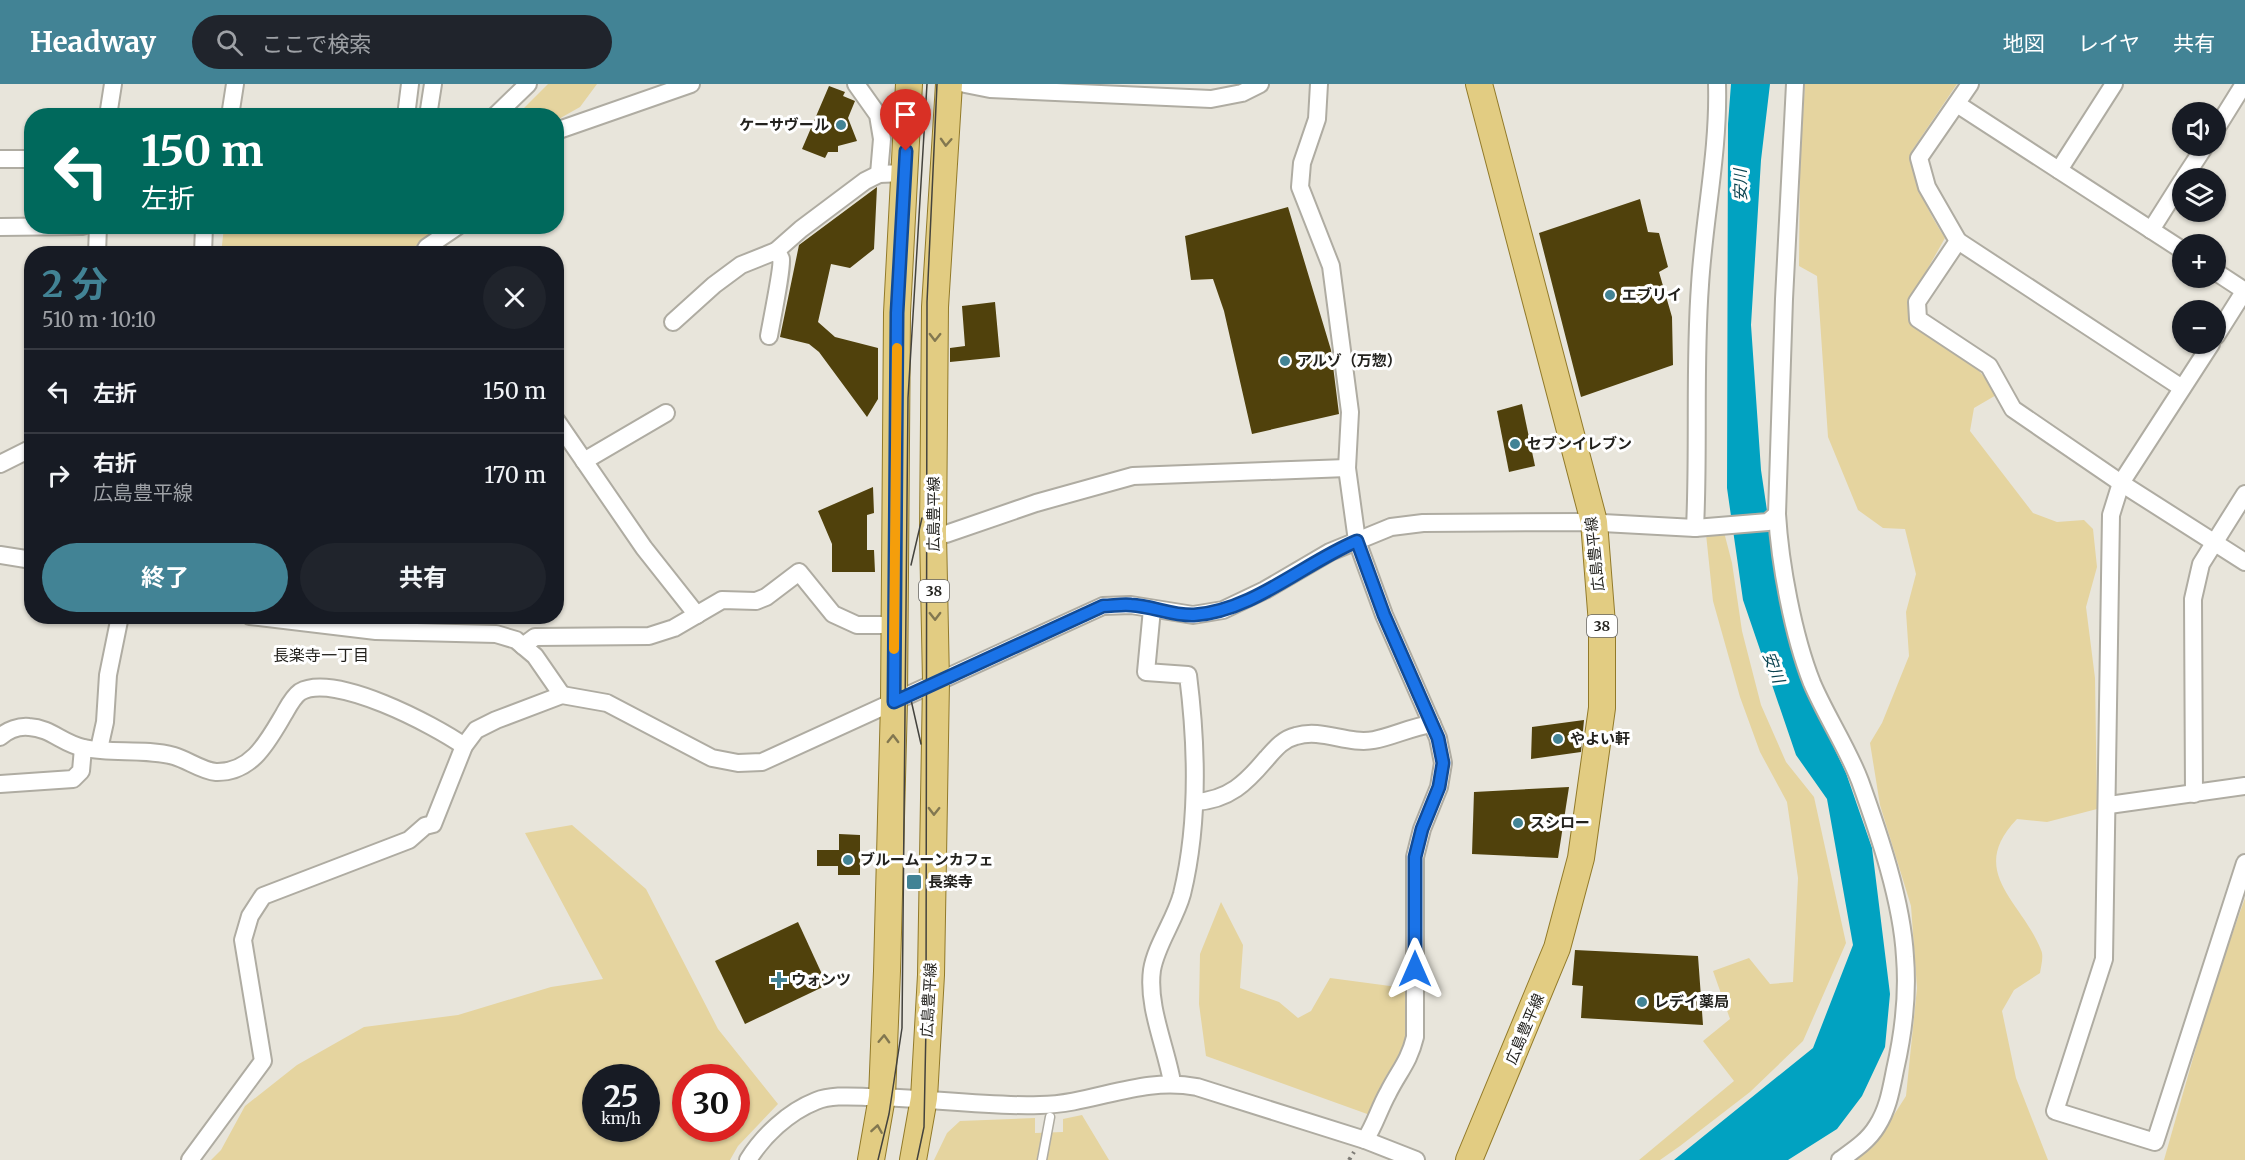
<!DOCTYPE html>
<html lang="ja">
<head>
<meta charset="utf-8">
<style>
  body { margin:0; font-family:Merriweather,"Noto Sans JP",serif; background:#20242c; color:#f1f3f6; height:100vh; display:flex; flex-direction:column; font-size:22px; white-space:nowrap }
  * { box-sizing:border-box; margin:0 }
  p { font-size:20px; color:#9ea1a6 }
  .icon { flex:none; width:33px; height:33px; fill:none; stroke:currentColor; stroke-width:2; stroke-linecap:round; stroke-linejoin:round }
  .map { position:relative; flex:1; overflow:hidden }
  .side { position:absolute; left:24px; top:162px; width:540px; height:378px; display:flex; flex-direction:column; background:#171b24; border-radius:24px; box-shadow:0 2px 4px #0004 }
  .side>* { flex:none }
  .top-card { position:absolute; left:24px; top:24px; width:540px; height:126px; border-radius:24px; box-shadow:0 2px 4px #0004; background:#00695c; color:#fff; overflow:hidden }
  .fabs { position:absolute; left:2172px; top:18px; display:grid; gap:12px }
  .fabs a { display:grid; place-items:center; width:54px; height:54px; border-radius:50%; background:#171b24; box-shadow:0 2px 4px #0004; font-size:30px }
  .speed { position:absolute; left:582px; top:980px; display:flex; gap:12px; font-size:30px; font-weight:700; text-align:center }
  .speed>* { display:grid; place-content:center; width:78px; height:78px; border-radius:50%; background:#171b24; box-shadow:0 2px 4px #0004; line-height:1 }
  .speed small { font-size:15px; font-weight:400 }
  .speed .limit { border:9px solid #d22; background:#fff; color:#111 }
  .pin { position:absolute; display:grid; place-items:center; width:51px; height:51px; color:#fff; margin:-62px -26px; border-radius:50% 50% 50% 0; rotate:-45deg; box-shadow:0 0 6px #0007 }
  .pin .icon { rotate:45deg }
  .me { position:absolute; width:66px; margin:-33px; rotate:0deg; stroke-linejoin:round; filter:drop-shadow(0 0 4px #0008) }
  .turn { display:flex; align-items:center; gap:21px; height:126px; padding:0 18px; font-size:27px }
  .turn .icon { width:78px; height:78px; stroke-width:2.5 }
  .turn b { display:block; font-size:42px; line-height:51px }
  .round { display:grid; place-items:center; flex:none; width:63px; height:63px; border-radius:32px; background:#20242c }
  .headline { display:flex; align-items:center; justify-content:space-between; height:102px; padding:0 18px }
  h1 { font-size:36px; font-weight:700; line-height:45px; color:#428395 }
  .action { display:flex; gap:12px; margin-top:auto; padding:12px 18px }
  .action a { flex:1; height:69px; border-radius:36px; background:#428395; color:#fff; font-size:24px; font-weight:700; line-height:69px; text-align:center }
  .action a+a { background:#20242c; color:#f1f3f6 }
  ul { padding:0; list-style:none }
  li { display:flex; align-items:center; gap:18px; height:84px; padding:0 18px; border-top:2px solid #363941 }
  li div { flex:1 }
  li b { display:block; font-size:22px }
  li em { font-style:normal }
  header { display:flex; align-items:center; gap:36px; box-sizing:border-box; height:84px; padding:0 30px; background:#428395; color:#fff }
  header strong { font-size:28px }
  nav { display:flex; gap:33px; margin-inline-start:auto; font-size:21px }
  .search { width:420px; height:54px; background:#20242c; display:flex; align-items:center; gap:15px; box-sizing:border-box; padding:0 21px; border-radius:33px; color:#9ea1a6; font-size:22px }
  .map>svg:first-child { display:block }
  .green { fill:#e5d49f; fill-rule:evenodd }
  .water { fill:#01a2c1 }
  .building { fill:#50410c }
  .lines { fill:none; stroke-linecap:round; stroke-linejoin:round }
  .lane-casing { stroke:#afaca2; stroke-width:11 }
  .street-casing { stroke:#afaca2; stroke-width:20 }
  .primary-casing { stroke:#927a29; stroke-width:28 }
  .path { stroke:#7e7c76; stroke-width:4; stroke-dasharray:3 4.5; stroke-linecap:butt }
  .lane { stroke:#fff; stroke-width:8 }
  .street { stroke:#fff; stroke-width:16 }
  .primary { stroke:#e2cc82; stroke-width:26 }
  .tram { stroke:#43423d; stroke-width:1.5 }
  .oneway { stroke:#827750 }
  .route-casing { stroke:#114b97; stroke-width:15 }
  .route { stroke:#1a73e8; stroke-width:10 }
  .slow { stroke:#f59e0b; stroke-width:10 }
  .poi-dot { fill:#428395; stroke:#fff; stroke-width:2 }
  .labels { text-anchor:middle; stroke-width:6; stroke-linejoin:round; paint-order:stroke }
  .shield { fill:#fff; stroke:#656462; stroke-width:1.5 }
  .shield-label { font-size:14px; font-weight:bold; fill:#23221e }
  .poi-label { font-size:15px; font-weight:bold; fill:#23221e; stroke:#fff; text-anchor:start }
  .street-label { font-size:15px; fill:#23221e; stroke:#fff }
  .water-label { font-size:16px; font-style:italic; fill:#0a4350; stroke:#fff }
  .neighbourhood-label { font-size:16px; fill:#23221e; stroke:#fff }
</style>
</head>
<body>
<header>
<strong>Headway</strong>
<div class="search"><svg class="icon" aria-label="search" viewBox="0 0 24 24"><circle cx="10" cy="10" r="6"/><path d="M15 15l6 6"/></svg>ここで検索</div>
<nav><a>地図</a><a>レイヤ</a><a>共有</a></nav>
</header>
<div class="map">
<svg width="2245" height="1076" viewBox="0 0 2245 1076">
  <rect width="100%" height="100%" fill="#e8e5db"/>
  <g class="green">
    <path d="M 548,0 L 597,0 L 580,23 L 557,36 L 556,32 L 517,31 Z"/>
    <path d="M 1805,0 L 1957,0 L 1911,68 C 1915,101 1927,126 1945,154 L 1911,214 L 1912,242 L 1971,277 L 1998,310 L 1974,324 L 1970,347 L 2033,429 L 2057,438 L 2084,436 L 2093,445 L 2097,483 L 2086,523 L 2095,594 L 2097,725 L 2047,738 L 2017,735 C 1966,788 2022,817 2041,866 C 2044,872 2041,882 2040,889 L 2014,906 L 2002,927 L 2016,994 L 2048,1076 L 1856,1076 L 1874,1062 L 1906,1012 L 1917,904 L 1911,822 L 1880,721 L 1870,659 L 1882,639 L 1909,572 L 1906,528 L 1916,490 L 1905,445 L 1883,444 L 1858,426 L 1828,353 L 1817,192 L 1799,182 L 1800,75 Z"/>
    <path d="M 224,143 L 443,143 L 411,165 L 408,169 L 221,170 Z"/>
    <path d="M 1724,448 L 1732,479 L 1742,547 L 1761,621 L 1786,678 L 1814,713 L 1846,859 L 1803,957 L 1750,1008 L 1680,1062 L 1660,1076 L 1639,1076 L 1734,997 L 1703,957 L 1730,935 L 1713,887 L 1749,874 L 1770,900 L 1793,898 L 1798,794 L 1787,718 L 1760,668 L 1740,613 L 1713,517 L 1706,450 Z"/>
    <path d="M 572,741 L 646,805 L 718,945 L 778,1020 L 738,1062 L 730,1076 L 211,1076 L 221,1066 L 245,1022 L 297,981 L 364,943 L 458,931 L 551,903 L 603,895 L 525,749 ZM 596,993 L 646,993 L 646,1044 L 596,1044 ZM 686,993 L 736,993 L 736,1044 L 686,1044 Z"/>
    <path d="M 2245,814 L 2245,1076 L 2164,1076 L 2213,904 Z"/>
    <path d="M 1221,818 L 1243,861 L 1240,904 L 1279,918 L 1298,934 L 1311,927 L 1330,894 L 1405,904 L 1408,945 L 1402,968 L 1386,992 L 1370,1031 L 1206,972 L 1199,920 L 1200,870 Z"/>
    <path d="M 1082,1031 L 1109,1076 L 934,1076 L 947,1049 L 960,1037 L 1035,1034 L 1035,1049 L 1063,1048 L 1063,1035 Z"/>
  </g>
  <path class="water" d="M 1731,0 L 1770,0 L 1761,76 L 1751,241 L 1761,386 L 1781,521 L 1804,600 L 1846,689 L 1872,764 L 1890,910 L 1885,963 L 1862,1012 L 1837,1045 L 1788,1076 L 1674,1076 L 1813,964 L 1853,861 L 1827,715 L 1796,671 L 1743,516 L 1727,404 L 1728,40 Z"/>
  <g class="building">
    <path d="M 829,2 L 845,8 L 843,12 L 855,17 L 848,34 L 857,57 L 838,62 L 838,68 L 828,68 L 825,74 L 802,65 Z"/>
    <path d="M 877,103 L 874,165 L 850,184 L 831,180 L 818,238 L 835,253 L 878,264 L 878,315 L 867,333 L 819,268 L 809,260 L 780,253 L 799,161 Z"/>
    <path d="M 1640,115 L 1648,148 L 1659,149 L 1668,183 L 1659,188 L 1672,233 L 1673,281 L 1581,313 L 1539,149 Z"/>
    <path d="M 1288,123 L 1331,266 L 1339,330 L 1252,350 L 1224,227 L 1213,195 L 1191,196 L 1185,152 Z"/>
    <path d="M 995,218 L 1000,273 L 950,278 L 950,264 L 965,262 L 962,222 Z"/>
    <path d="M 1522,320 L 1535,382 L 1509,388 L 1497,327 Z"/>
    <path d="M 873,403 L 874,429 L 867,431 L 867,466 L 874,466 L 875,488 L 832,488 L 832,460 L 818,427 Z"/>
    <path d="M 1584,636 L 1581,668 L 1531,675 L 1532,643 Z"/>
    <path d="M 1569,703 L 1558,774 L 1472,770 L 1474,708 Z"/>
    <path d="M 839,750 L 860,751 L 860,791 L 838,791 L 838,782 L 817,782 L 817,766 L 839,766 Z"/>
    <path d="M 798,838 L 827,901 L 745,940 L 715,877 Z"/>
    <path d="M 1575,866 L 1698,872 L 1703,941 L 1581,934 L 1583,902 L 1572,901 Z"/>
  </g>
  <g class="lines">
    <defs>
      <path id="lane" d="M 1042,1076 L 1050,1033"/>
      <g id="street">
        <path d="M 856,0 L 878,31 L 882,55 L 879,90"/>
        <path d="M 965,0 L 990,5 L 1211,15 L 1242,9 L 1260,0"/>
        <path d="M 1319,0 L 1317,35 L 1302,79 L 1300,103 L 1331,182 L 1350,328 L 1347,384 L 1357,457 L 1384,531 L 1438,654 L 1443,679 L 1439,703 L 1422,745 L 1415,773 L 1415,953 C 1409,978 1399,987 1388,1009 C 1379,1025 1375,1041 1365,1056"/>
        <path d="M 1795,0 L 1784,215 L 1777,430 C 1780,480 1793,551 1812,599 C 1826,632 1847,663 1860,697 C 1879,750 1902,817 1905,873 C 1908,910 1903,951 1895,986 C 1891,1006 1888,1025 1877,1042 C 1868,1057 1854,1066 1840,1076"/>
        <path d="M 1970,0 L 1919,74 L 1927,103 L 1958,157 L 1917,218 L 1918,235 L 1989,282 L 2013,325 L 2121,399 L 2245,478"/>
        <path d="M 1957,20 L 2182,166"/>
        <path d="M 108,32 L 113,0"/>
        <path d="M 230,32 L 235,0"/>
        <path d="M 406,32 L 410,0"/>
        <path d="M 428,32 L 433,0"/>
        <path d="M 495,32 L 528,0"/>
        <path d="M 2216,45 L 2244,0"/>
        <path d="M 556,47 L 691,0"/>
        <path d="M 0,75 L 32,75"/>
        <path d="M 2059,86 L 2114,0"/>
        <path d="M 2184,94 L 2205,62"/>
        <path d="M 0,143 L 83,142"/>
        <path d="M 2151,146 L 2182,97"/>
        <path d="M 1958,157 L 2182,304"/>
        <path d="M 97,170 L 98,142"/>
        <path d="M 203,170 L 204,142"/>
        <path d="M 423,170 L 427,163 L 458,142"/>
        <path d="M 2216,188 L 2245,207"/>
        <path d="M 673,238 L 714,201 L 741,181 L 776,167 L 801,145 L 865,97 L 879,90 L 904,89"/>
        <path d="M 769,252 C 771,240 783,182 781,175 C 780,172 778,170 776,167"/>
        <path d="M 2216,252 L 2245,206"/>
        <path d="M 2211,260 L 2121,399 L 2111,431 L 2104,875 L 2055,1027 L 2155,1058 L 2245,779"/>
        <path d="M 556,336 L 644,464 L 697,531"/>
        <path d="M 584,377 L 666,329"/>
        <path d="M 0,380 L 32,364"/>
        <path d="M 1695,444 C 1699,363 1694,282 1700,201 C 1704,134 1719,67 1717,0"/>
        <path d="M 933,449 L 946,450 L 1036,419 L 1133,392 L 1347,384"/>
        <path d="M 0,471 L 32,476"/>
        <path d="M 1152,525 L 1146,588 L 1188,591 C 1197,662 1199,740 1182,810 C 1175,836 1156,861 1152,886 C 1147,922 1166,963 1172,998"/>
        <path d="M 250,532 L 376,547 L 496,550 L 516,556 L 535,572 L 562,611"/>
        <path d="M 523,562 L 535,553 L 649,552 L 674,544 L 722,516 L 756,517 L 766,513 L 799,488 L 833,530 L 857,541 L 895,541"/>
        <path d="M 0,653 C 8,646 19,642 29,643 C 51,644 63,660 84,664 C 113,670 144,664 174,672 C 188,676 202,687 216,688 C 252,689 268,657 284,630 C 288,623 293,613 300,608 C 334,588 434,641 464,662"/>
        <path d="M 99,665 L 105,638 L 108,591 L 120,532"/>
        <path d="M 0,700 L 73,695 L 81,687 L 83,664"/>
        <path d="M 2194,710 L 2193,515 L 2201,480 L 2245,410"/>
        <path d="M 1195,718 C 1229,716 1246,699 1267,674 C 1275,665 1283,655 1296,652 C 1322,644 1348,661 1374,656 C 1394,652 1411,643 1432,640"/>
        <path d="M 2109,721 L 2245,702"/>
        <path d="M 190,1076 L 263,977 L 243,856 L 250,832 L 263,812 L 409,756 L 425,742 L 433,740 L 464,662 L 476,646 L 496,636 L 562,611 L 607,619 L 712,674 L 738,679 L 762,678 L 1103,522 L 1131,521 L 1193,531 L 1223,526 L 1265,506 L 1330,468 L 1391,443 L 1423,439 L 1584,438 L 1695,444 L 1768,438 L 1777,430"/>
        <path d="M 748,1076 C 763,1052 788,1028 816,1017 C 833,1010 857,1013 875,1013 C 929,1014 985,1023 1040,1021 C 1095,1020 1141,992 1197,1003 L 1365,1056 L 1416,1076"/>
      </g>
      <g id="primary">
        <path d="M 871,1076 L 882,1013 L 887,887 L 894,618 L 897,229 L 909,0"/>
        <path d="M 913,1076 L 924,1014 L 931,891 L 936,598 L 933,449 L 935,223 L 949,0"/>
        <path d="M 1469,1076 L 1557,864 L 1581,774 L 1602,624 L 1602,540 L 1594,438 L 1479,0"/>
      </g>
    </defs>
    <use href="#lane" class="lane-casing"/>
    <use href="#street" class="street-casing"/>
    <use href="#primary" class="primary-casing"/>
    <path class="path" d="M 1349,1076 L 1354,1068"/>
    <use href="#lane" class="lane"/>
    <use href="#street" class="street"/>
    <use href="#primary" class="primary"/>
    <g class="tram">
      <path d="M 911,481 L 922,434"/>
      <path d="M 909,607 L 921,660"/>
      <path d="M 878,1076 L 889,1030 L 902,944 L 908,314 L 927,0"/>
      <path d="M 917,1076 L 924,1043 L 926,942 L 927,218 L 937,0"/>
    </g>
  </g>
  <defs><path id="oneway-chevron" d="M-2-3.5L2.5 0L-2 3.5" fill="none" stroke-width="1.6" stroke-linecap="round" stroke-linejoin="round" transform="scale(1.5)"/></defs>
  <g class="oneway">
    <use href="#oneway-chevron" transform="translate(946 58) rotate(93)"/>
    <use href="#oneway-chevron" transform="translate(935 253) rotate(91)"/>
    <use href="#oneway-chevron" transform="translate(935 532) rotate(89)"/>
    <use href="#oneway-chevron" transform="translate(893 655) rotate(-89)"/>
    <use href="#oneway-chevron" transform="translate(934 727) rotate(91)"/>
    <use href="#oneway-chevron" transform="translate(884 955) rotate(-88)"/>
    <use href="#oneway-chevron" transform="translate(877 1045) rotate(-81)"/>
  </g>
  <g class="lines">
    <defs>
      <path id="route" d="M 906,67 L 897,229 L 894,618 L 1103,522 C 1112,522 1122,520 1131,521 C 1152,522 1173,532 1194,531 C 1253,527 1304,479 1357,457 L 1384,531 L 1438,654 L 1443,679 L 1439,703 L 1422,745 L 1415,773 L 1415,885"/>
    </defs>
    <use href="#route" class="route-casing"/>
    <use href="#route" class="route"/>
    <path class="slow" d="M 894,565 L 897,264"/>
  </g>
  <g class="poi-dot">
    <circle cx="841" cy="41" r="6"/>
    <circle cx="1610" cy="211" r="6"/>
    <circle cx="1285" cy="277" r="6"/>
    <circle cx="1515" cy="360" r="6"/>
    <circle cx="1558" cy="655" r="6"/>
    <circle cx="1518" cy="739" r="6"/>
    <circle cx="848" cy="776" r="6"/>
    <rect x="906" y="790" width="16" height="16" rx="3"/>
    <path d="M776 887h6v6h6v6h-6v6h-6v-6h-6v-6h6z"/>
    <circle cx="1642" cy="918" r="6"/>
  </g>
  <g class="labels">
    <g class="shield">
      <rect x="919" y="496" width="30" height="22" rx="4.5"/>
      <rect x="1587" y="531" width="30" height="22" rx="4.5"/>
    </g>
    <g class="shield-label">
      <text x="934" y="512">38</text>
      <text x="1602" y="547">38</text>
    </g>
    <g class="poi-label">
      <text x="829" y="46" text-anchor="end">ケーサヴール</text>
      <text x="1622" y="216">エブリイ</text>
      <text x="1297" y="282">アルゾ（万惣）</text>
      <text x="1527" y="365">セブンイレブン</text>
      <text x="1570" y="660">やよい軒</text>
      <text x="1530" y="744">スシロー</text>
      <text x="860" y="781">ブルームーンカフェ</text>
      <text x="928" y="803">長楽寺</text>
      <text x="791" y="901">ウォンツ</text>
      <text x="1654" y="923">レデイ薬局</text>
    </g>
    <g class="street-label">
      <text transform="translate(934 430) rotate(-90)" y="5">広島豊平線</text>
      <text transform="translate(1595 470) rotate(-96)" y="5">広島豊平線</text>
      <text transform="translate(929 916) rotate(-87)" y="5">広島豊平線</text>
      <text transform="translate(1525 945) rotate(-67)" y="5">広島豊平線</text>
    </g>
    <g class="water-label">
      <text transform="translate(1740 101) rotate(-91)" y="6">安川</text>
      <text transform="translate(1774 583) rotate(69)" y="6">安川</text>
    </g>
    <g class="neighbourhood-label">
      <text x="321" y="577">長楽寺一丁目</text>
    </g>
  </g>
</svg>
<div class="fabs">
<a><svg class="icon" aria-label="sound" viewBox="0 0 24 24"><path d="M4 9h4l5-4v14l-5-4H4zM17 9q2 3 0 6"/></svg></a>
<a><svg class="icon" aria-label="layers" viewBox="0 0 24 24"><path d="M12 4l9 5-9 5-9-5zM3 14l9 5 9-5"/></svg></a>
<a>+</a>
<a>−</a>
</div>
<div class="speed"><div>25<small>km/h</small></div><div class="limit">30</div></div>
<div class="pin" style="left:906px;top:67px;background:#d93025"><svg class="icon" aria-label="arrive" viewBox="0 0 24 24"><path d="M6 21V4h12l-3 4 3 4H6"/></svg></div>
<svg class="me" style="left:1415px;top:885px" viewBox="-20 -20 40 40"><path d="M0-17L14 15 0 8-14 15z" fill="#1a73e8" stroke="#fff" stroke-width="4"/></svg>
<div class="top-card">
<div class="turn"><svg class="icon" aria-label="left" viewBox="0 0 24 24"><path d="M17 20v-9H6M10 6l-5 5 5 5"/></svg><div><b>150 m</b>左折</div></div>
</div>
<section class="side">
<div class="headline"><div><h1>2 分</h1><p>510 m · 10:10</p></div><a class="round"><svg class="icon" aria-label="close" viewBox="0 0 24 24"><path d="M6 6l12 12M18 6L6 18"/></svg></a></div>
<ul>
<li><svg class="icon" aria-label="left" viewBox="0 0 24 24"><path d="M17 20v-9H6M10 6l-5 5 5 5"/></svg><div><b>左折</b></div><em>150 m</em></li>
<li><svg class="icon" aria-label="right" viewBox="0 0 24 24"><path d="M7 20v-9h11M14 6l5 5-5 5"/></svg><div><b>右折</b><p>広島豊平線</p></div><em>170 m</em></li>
</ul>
<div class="action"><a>終了</a><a>共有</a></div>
</section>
</div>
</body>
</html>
